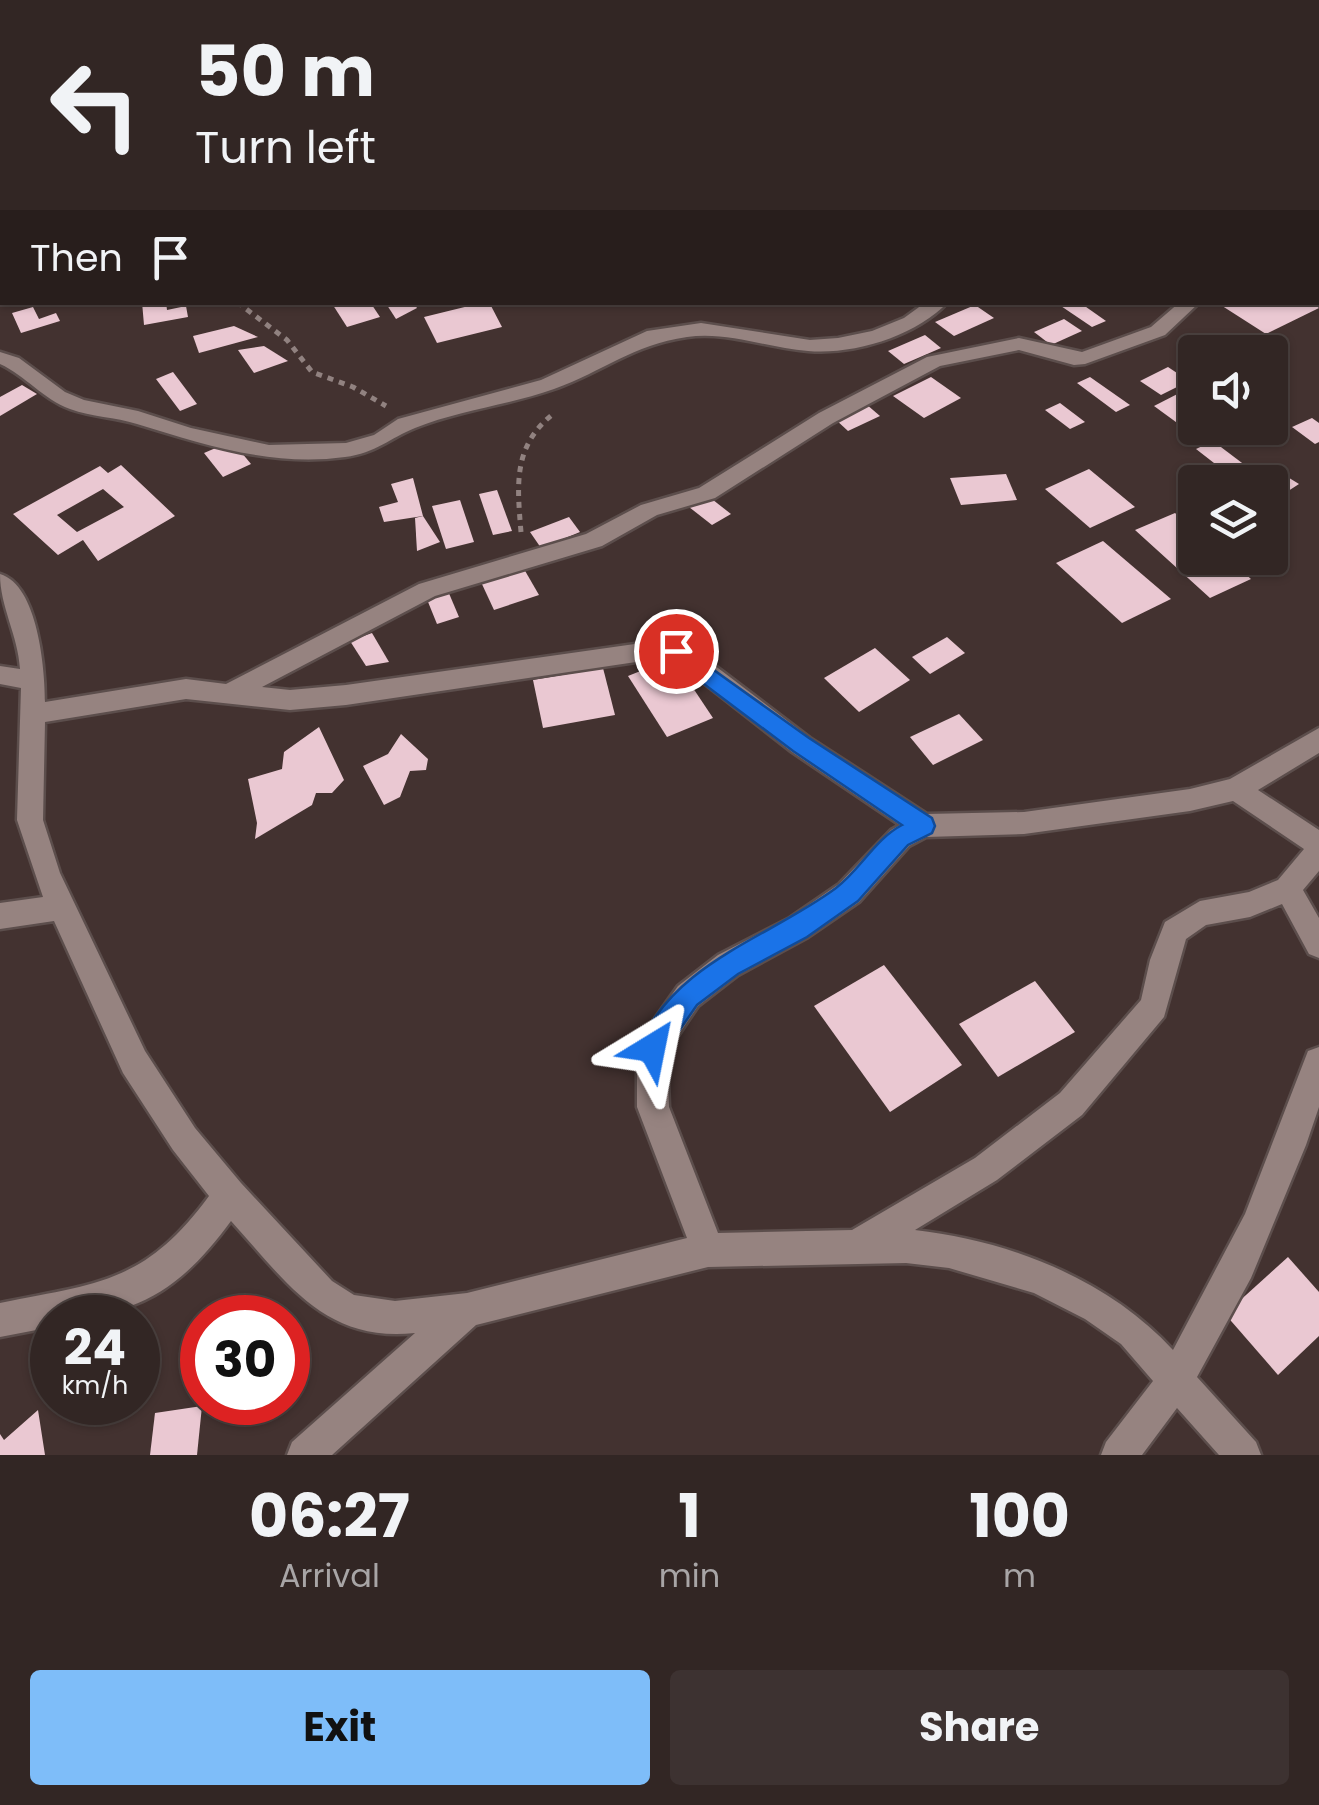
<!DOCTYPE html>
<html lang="en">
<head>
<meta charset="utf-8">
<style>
  body { margin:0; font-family:Poppins,sans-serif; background:#3d3231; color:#f1f3f6; height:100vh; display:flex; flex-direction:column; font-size:38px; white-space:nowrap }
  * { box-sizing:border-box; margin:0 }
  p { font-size:32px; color:#a8a5a6 }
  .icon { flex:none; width:55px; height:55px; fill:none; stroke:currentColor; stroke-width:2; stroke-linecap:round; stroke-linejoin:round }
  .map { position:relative; height:1455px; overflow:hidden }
  .sheet { display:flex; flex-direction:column; background:#322624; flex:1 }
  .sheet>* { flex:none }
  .hud { position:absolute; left:0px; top:0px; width:1320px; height:305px; box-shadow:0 2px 8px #0004,0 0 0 2px #4d4341; background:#322624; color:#f1f3f6; overflow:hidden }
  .tools { position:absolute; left:1178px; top:335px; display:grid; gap:20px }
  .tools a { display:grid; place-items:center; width:110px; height:110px; border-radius:10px; background:#322624; box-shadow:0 2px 8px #0004,0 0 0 2px #4d4341; font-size:50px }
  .speed { position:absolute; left:30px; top:1295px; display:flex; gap:20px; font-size:50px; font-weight:700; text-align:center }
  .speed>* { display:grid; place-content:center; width:130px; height:130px; border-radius:50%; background:#322624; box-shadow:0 2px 8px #0004,0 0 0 2px #4d4341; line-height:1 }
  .speed small { font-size:25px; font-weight:400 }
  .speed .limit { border:15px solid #d22; background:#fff; color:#111 }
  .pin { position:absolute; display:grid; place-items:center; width:85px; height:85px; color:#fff; margin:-42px; border:5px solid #fff; border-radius:50%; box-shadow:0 2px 10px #0007 }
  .me { position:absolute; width:110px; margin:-55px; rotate:35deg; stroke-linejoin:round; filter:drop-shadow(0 0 8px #0008) }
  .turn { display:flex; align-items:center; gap:35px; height:210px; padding:0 30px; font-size:45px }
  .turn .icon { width:130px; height:130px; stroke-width:2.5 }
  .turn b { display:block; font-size:70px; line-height:85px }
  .then { display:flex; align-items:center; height:95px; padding:0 30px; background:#0003; gap:20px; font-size:38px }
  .eta { display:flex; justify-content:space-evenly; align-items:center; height:170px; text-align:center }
  .eta b { font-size:60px; font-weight:700; line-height:70px }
  .button { display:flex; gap:20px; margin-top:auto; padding:20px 30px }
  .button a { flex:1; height:115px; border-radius:10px; background:#7ebdf9; color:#111; font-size:40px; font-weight:700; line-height:115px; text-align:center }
  .button a+a { background:#3d3231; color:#f1f3f6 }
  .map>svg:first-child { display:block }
  .building { fill:#eac8d2; fill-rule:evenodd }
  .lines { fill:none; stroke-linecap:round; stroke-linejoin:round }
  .minor-casing { stroke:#5c4e4c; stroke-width:5 }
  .path-far1 { stroke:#918280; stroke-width:4; stroke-dasharray:5 5; stroke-linecap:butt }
  .path { stroke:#918280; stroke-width:5; stroke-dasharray:6 6; stroke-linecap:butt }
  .minor { fill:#968380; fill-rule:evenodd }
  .route { fill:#1a73e8; stroke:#114b97; stroke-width:2.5 }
</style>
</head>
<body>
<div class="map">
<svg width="1319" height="1455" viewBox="0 0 1319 1455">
  <rect width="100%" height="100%" fill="#433230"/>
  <g class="building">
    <path d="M 142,302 L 166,302 L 167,310 L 186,306 L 188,317 L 144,325 Z"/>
    <path d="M 331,302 L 370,302 L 380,317 L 347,327 Z"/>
    <path d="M 385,302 L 413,302 L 417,308 L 396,319 Z"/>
    <path d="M 485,302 L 489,302 L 502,327 L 437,343 L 424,317 Z"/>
    <path d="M 1055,302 L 1079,302 L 1106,321 L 1092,327 Z"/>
    <path d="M 1216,302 L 1311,302 L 1319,308 L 1266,334 Z"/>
    <path d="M 975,305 L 994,318 L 954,336 L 935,322 Z"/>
    <path d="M 33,307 L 39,319 L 56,313 L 60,321 L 21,333 L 12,313 Z"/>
    <path d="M 1064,319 L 1082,331 L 1051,345 L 1034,332 Z"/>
    <path d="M 234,326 L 258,337 L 199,353 L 193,336 Z"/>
    <path d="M 925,335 L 941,348 L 904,364 L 888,351 Z"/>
    <path d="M 264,346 L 288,361 L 254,373 L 238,350 Z"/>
    <path d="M 1168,367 L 1189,381 L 1161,395 L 1140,381 Z"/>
    <path d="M 173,372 L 197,404 L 180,411 L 156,379 Z"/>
    <path d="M 931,377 L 961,398 L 924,418 L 893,396 Z"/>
    <path d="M 1090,377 L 1130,405 L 1116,412 L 1077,383 Z"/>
    <path d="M 22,385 L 37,394 L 0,416 L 0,397 Z"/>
    <path d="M 1195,385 L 1195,417 L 1180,425 L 1154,406 Z"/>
    <path d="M 1060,403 L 1085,422 L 1070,429 L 1045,410 Z"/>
    <path d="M 866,404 L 880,416 L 848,431 L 835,419 Z"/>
    <path d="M 1312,418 L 1319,423 L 1319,442 L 1315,444 L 1292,427 Z"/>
    <path d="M 232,441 L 251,464 L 223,477 L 204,453 Z"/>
    <path d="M 1213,441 L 1250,469 L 1232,477 L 1196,449 Z"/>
    <path d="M 121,465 L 175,516 L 98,561 L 83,540 L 58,555 L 13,514 L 100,466 L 108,473 ZM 103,489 L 124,507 L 77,532 L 57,515 Z"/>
    <path d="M 1273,468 L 1299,484 L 1282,495 L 1270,487 L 1270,482 L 1257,479 Z"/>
    <path d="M 1089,469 L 1135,507 L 1090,528 L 1045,489 Z"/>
    <path d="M 1006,474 L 1017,500 L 961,505 L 950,478 Z"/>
    <path d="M 413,478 L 423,516 L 384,522 L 379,507 L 398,502 L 391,484 Z"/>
    <path d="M 497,490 L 512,531 L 493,535 L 479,494 Z"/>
    <path d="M 708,496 L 731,514 L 712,525 L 689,507 Z"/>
    <path d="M 460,500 L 474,542 L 446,549 L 432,506 Z"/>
    <path d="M 1175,513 L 1195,530 L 1195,558 L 1227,558 L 1251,579 L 1210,598 L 1135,530 Z"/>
    <path d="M 423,516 L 440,542 L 417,551 L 415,518 Z"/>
    <path d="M 569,517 L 580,532 L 541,548 L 530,532 Z"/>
    <path d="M 1103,541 L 1171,599 L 1122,623 L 1056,563 Z"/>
    <path d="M 524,569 L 539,595 L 494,610 L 481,582 Z"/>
    <path d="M 448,591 L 459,617 L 437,624 L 426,597 Z"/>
    <path d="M 372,633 L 389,662 L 366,666 L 350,641 Z"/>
    <path d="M 947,637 L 965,653 L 930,674 L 912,657 Z"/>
    <path d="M 875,648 L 910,680 L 859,712 L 824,678 Z"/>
    <path d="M 673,658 L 713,718 L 667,737 L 628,676 Z"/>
    <path d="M 603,668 L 615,715 L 543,728 L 533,680 Z"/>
    <path d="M 959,714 L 983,740 L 933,765 L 910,737 Z"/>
    <path d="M 319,727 L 344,780 L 332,793 L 316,793 L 312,805 L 255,839 L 257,823 L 248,779 L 282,769 L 284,752 Z"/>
    <path d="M 401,734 L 428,759 L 426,770 L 410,771 L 400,797 L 384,805 L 363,766 L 388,754 Z"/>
    <path d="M 884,965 L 962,1065 L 890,1112 L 814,1006 Z"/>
    <path d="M 1035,981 L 1075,1032 L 998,1077 L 959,1024 Z"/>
    <path d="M 1288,1257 L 1319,1292 L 1319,1336 L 1278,1375 L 1225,1314 Z"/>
    <path d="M 202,1406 L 197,1455 L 150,1455 L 155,1413 Z"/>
    <path d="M 38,1410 L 45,1455 L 0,1455 L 0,1434 L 4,1440 Z"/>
  </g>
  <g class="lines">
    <defs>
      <g id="minor">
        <path d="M 926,302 L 948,302 C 916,336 854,355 808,351 C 768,348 727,331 687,337 C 632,345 604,371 554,389 C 509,405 459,410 415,428 C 390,438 376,453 345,457 C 273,467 205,445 137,424 C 115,417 92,417 70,409 C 43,399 26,376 0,364 L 0,352 L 19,358 L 65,392 L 84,400 L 138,411 L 191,428 L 269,445 L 346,443 L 374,435 L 398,419 L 541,380 L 647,331 L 701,323 L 810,340 L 838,338 L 872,331 L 904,318 Z"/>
        <path d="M 1180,302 L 1200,302 L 1165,335 L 1085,364 L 1074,365 L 1019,350 L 940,366 L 833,423 L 715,498 L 657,515 L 602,546 L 435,596 L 262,687 L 290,690 L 346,685 L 663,640 L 693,649 L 810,738 L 927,814 L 1024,812 L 1190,789 L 1230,779 L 1319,728 L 1319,753 L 1258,790 L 1319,830 L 1319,871 L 1303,890 L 1319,918 L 1319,958 L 1309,954 L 1282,904 L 1250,917 L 1206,925 L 1186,939 L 1164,1017 L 1082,1115 L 997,1180 L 915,1230 C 1010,1241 1108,1279 1173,1350 L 1245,1214 L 1308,1051 L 1319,1047 L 1319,1107 L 1306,1145 L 1251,1278 L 1197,1377 L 1256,1442 L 1261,1455 L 1219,1455 L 1177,1408 L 1142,1455 L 1101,1455 L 1106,1442 L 1153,1381 L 1121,1344 L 1085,1319 L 1034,1293 L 949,1268 L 906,1263 L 708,1267 L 476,1325 L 332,1455 L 287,1455 L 292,1442 L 415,1333 C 324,1343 285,1280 231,1221 C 181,1289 137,1318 52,1318 L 52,1327 L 0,1337 L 0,1303 C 99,1283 145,1283 209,1196 L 173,1150 L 123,1073 L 54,921 L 0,929 L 0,903 L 43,897 L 17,820 L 21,688 L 0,684 L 0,666 L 20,669 C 18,635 0,607 0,574 C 38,585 45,669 45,702 L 186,679 L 226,684 L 419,584 L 586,534 L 641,505 L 699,488 L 819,413 L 927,357 L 1019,338 L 1082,352 L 1151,327 ZM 663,658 L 677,662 L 792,752 L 900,825 L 891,830 L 839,884 L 788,919 L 718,955 L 678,986 L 641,1038 L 637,1048 L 637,1107 L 687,1238 L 467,1293 L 395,1301 L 354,1295 L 332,1281 L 241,1183 L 195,1128 L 145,1051 L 60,873 L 43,820 L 45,722 L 186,699 L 290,710 L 346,705 ZM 1233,801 L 1304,849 L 1278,880 L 1249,892 L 1200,901 L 1165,922 L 1150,960 L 1141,1000 L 1060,1093 L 975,1158 L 852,1230 L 718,1233 L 669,1107 L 667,1052 L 698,1006 L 738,975 L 808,937 L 859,902 L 909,846 L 926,837 L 1024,834 L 1190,811 Z"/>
      </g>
    </defs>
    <use href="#minor" class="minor-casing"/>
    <path class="path-far1" d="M 0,182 L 2,174"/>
    <g class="path">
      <path d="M 237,302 L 287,340 L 312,372 L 353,387 L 386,406"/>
      <path d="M 521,532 C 517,484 513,446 553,414"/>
    </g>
    <use href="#minor" class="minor"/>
  </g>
  <path class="route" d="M 676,643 L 809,738 L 932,818 L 935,826 L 932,833 L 908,845 L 858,901 L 807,937 L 738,974 L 697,1005 L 661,1057 L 652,1061 L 642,1057 L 638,1048 C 674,962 767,939 836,888 C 861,869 875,839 902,825 L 793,751 L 668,657 L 665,651 Z"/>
</svg>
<div class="tools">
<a><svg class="icon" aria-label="sound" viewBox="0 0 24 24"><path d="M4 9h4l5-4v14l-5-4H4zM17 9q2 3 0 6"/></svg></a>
<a><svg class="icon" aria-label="layers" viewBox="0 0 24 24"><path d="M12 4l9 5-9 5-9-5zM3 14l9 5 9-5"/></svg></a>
</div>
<div class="speed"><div>24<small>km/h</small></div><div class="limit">30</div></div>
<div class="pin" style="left:676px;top:651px;background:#d93025"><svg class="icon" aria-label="arrive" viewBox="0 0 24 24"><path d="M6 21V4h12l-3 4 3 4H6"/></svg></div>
<svg class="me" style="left:652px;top:1048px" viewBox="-20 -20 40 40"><path d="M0-17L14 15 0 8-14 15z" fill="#1a73e8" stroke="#fff" stroke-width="4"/></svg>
<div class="hud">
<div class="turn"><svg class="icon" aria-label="left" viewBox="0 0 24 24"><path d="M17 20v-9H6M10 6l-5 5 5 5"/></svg><div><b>50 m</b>Turn left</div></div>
<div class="then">Then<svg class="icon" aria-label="arrive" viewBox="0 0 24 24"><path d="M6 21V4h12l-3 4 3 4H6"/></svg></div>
</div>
</div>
<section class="sheet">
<div class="eta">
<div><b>06:27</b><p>Arrival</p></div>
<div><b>1</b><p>min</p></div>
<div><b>100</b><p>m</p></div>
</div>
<div class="button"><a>Exit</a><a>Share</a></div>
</section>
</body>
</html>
